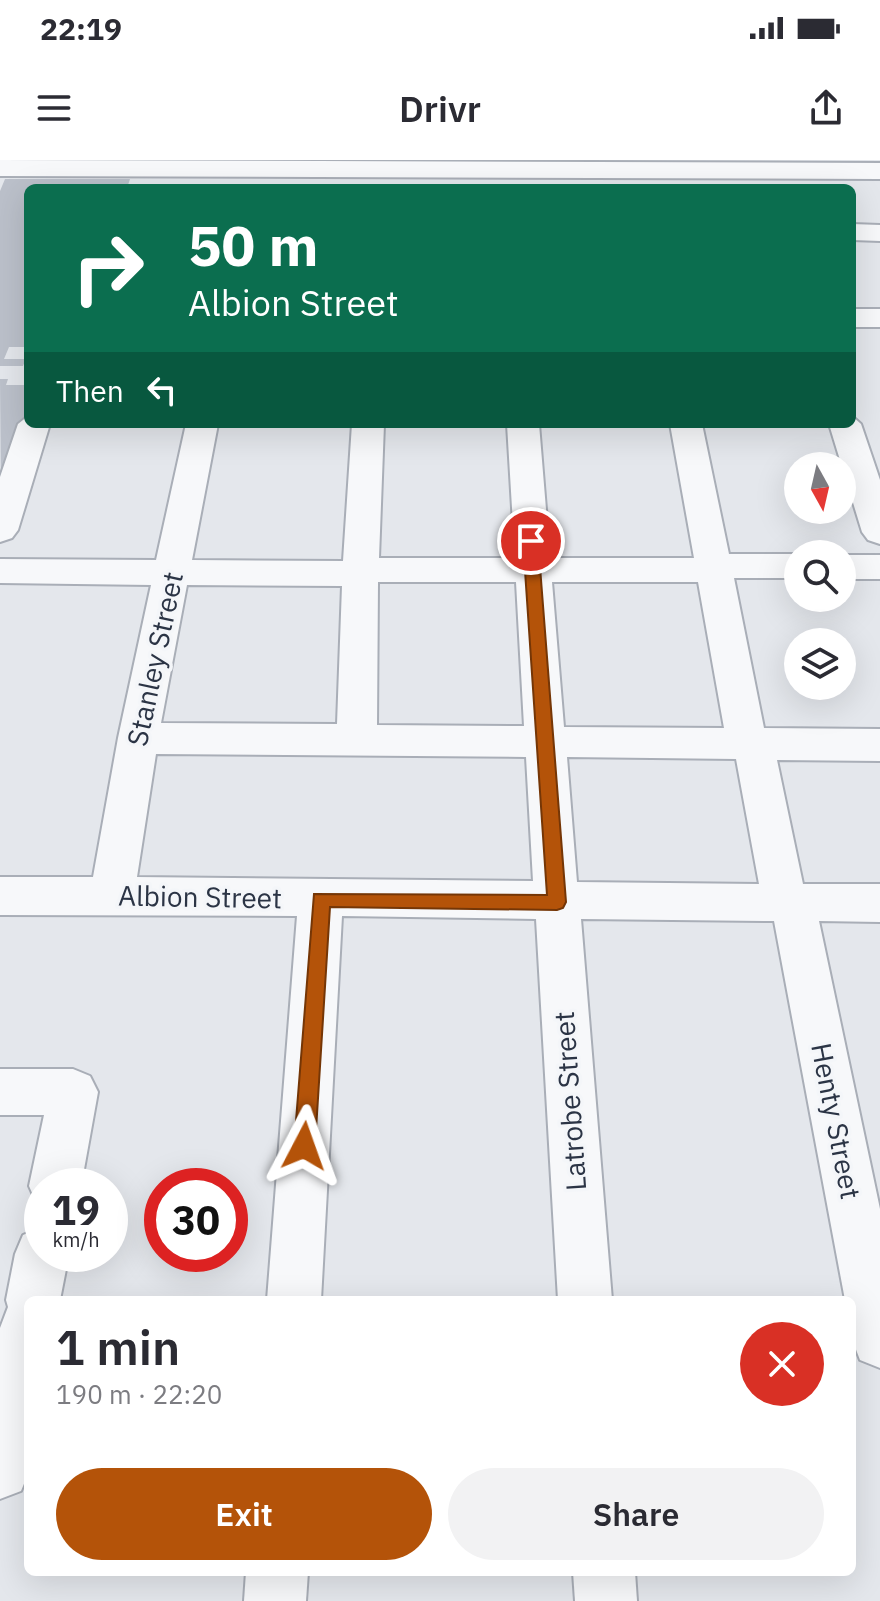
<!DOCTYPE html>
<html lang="en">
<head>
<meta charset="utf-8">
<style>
  body { margin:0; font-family:"IBM Plex Sans",sans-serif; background:#f2f2f3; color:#2b2b33; height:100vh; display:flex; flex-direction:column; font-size:30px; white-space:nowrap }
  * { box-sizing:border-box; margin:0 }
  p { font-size:26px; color:#7c7c81 }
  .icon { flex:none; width:44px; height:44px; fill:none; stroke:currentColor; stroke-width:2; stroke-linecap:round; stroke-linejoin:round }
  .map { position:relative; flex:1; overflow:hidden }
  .side { position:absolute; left:24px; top:1136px; width:832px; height:280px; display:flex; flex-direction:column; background:#fff; border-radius:12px; box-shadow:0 8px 32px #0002 }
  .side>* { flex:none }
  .hud { position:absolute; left:24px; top:24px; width:832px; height:244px; border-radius:12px; box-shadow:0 8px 32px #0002; background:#0b6e4f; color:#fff; overflow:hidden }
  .needle { width:52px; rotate:172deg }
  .fabs { position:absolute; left:784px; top:292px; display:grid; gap:16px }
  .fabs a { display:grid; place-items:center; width:72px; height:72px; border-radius:50%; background:#fff; box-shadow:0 8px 32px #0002; font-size:40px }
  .speed { position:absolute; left:24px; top:1008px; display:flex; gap:16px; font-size:40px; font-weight:700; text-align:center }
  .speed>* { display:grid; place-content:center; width:104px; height:104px; border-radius:50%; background:#fff; box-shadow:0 8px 32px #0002; line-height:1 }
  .speed small { font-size:20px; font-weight:400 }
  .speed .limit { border:12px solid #d22; background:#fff; color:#111 }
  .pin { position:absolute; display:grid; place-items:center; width:68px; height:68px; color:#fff; margin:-34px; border:4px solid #fff; border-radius:50%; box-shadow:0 2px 8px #0007 }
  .me { position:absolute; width:88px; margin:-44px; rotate:4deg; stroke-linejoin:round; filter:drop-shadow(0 0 6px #0008) }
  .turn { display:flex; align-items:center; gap:28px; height:168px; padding:0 32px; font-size:36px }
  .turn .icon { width:104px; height:104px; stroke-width:2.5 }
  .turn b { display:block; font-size:56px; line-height:68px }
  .then { display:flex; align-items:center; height:76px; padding:0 32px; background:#0003; gap:16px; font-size:30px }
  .round { display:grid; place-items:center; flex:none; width:84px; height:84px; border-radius:42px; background:#f2f2f3 }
  .summary { display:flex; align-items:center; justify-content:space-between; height:136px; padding:0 32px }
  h1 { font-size:48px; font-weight:600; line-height:60px }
  .primary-button { display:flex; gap:16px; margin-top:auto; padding:16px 32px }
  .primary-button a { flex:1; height:92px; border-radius:48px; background:#b45309; color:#fff; font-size:32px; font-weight:600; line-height:92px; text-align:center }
  .primary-button a+a { background:#f2f2f3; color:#2b2b33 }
  .status { display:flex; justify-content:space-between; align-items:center; height:56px; padding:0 40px; background:#fff; direction:ltr }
  .status svg { height:22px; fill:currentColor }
  header { display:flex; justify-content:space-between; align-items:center; height:104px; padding:0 32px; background:#fff; font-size:36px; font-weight:600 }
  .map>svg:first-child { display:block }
  .building { fill:#bbc0ca }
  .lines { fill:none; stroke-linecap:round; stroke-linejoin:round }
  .minor-casing { stroke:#a9aeb7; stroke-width:4 }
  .minor { fill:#f7f8fa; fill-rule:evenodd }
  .route { fill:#b45309; stroke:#753606; stroke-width:2 }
  .labels { text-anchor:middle; stroke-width:7; stroke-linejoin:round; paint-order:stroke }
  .street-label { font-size:28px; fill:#2b3445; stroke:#f4f6f9 }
</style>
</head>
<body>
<div class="status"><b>22:19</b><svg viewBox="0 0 49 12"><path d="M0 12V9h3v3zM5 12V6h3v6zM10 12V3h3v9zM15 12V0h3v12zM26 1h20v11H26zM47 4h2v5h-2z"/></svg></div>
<header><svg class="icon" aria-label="menu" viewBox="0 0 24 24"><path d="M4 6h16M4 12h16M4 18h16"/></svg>Drivr<svg class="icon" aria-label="share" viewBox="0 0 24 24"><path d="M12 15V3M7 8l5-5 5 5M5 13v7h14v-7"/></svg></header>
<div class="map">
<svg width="880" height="1441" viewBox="0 0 880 1441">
  <rect width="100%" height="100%" fill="#e4e7ec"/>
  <g class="building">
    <path d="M 5,19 L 130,19 L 127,28 L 28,28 L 28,187 L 9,187 L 4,199 L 26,199 L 23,206 L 0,206 L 0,31 Z"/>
    <path d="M 0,219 L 8,219 L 6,225 L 28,225 L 28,256 L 1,338 Z"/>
  </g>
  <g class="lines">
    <defs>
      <g id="minor">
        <path d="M 0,0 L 880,3 L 880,19 L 0,16 Z"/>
        <path d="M 852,64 L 880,65 L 880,81 L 852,80 Z"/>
        <rect x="852" y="149" width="28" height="18"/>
        <path d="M 28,256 L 28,264 L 50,264 L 18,370 L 12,378 L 0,382 L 0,317 L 18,264 Z"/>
        <path d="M 852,256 L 861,264 L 880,320 L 880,384 L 868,380 L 862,372 L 829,264 L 852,264 Z"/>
        <path d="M 186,264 L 218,264 L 192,400 L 343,401 L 352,264 L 384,264 L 379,398 L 515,398 L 507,264 L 539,264 L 550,398 L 694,398 L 670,264 L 702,264 L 729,394 L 799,394 L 798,418 L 734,418 L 764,568 L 880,569 L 880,601 L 777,600 L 803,724 L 880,724 L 880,762 L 819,761 L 880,1049 L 880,1208 L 860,1200 L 852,1179 L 852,1140 L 845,1140 L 774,761 L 581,759 L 612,1140 L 558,1140 L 536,759 L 342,756 L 321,1140 L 267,1140 L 297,756 L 0,755 L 0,717 L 93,717 L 118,578 L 151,425 L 0,423 L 0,399 L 156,400 ZM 378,422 L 516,422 L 524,566 L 377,565 ZM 552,422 L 698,422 L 724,568 L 564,567 ZM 187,425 L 342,426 L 337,564 L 161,563 ZM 156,594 L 526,597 L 533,721 L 137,717 ZM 567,597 L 736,599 L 759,724 L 577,722 Z"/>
        <rect x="842" y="395" width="38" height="24"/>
        <path d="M 0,909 L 73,909 L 90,916 L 98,932 L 81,1026 L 42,1026 L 42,1046 L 37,1044 L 29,1026 L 44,955 L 0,955 Z"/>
        <path d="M 42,1067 L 42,1094 L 69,1094 L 60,1140 L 28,1140 L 28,1314 L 21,1331 L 0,1339 L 0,1168 L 8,1147 L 6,1140 L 15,1094 L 23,1075 Z"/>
        <path d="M 246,1412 L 308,1412 L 306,1441 L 244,1441 Z"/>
        <path d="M 573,1412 L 635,1412 L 637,1441 L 575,1441 Z"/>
      </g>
    </defs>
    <use href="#minor" class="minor-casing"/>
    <use href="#minor" class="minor"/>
  </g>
  <path class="route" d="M 531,377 L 538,381 L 566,742 L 563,748 L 557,750 L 330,747 L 315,986 L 312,993 L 304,996 L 297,993 L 294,986 L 314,734 L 547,735 L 523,381 Z"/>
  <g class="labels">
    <g class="street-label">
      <text transform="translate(155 499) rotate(-78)" y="10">Stanley Street</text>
      <text transform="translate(200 737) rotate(1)" y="10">Albion Street</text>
      <text transform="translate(570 941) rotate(-94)" y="10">Latrobe Street</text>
      <text transform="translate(836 961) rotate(79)" y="10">Henty Street</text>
    </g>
  </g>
</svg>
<div class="fabs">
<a><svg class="needle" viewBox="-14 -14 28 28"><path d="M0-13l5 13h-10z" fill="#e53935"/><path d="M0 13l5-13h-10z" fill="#7c7c81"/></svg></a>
<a><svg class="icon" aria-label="search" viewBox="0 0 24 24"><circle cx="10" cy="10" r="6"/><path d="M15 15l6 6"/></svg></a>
<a><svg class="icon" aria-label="layers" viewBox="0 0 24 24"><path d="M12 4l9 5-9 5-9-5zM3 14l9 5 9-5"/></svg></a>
</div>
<div class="speed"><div>19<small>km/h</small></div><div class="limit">30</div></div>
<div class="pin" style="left:531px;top:381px;background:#d93025"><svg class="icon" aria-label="arrive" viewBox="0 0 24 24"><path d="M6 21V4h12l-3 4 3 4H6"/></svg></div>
<svg class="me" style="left:304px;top:986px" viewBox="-20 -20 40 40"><path d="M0-17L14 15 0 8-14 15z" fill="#b45309" stroke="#fff" stroke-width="4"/></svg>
<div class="hud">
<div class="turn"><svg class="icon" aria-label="right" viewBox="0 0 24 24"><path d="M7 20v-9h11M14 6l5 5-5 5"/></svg><div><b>50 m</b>Albion Street</div></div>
<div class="then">Then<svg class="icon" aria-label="left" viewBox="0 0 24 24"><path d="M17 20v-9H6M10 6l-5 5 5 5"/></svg></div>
</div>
<section class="side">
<div class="summary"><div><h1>1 min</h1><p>190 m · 22:20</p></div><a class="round" style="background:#d93025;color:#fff"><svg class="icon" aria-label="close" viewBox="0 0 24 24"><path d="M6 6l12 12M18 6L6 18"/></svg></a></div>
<div class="primary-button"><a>Exit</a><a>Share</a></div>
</section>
</div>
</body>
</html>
